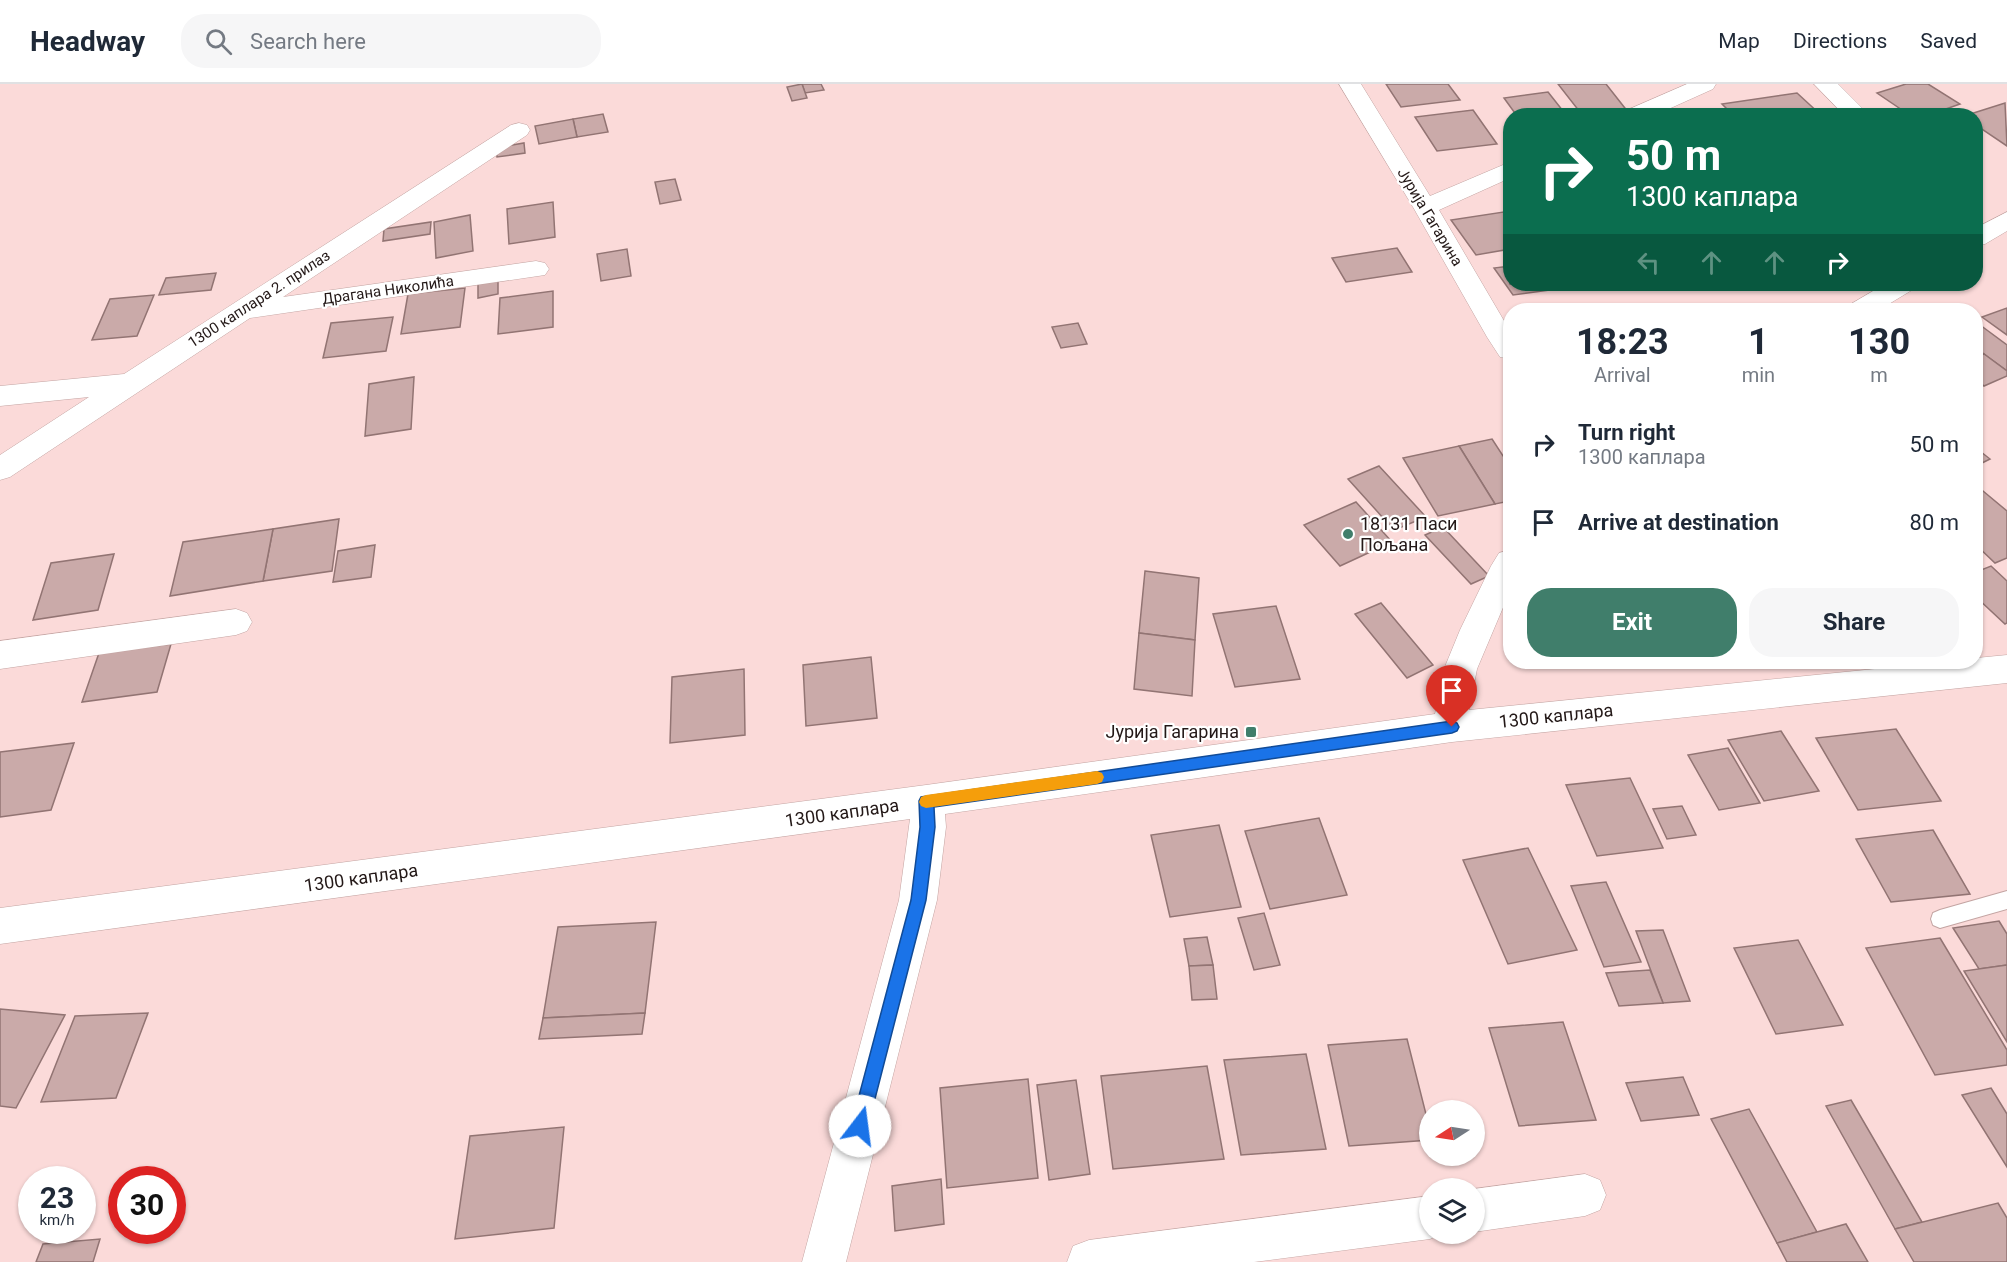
<!DOCTYPE html>
<html lang="en">
<head>
<meta charset="utf-8">
<style>
  body { margin:0; font-family:Roboto,sans-serif; background:#f6f6f7; color:#1f2937; height:100vh; display:flex; flex-direction:column; font-size:22px; white-space:nowrap }
  * { box-sizing:border-box; margin:0 }
  p { font-size:20px; color:#747a83 }
  .icon { flex:none; width:33px; height:33px; fill:none; stroke:currentColor; stroke-width:2; stroke-linecap:round; stroke-linejoin:round }
  .map { position:relative; flex:1; overflow:hidden }
  .details { position:absolute; left:1503px; top:219px; width:480px; height:366px; display:flex; flex-direction:column; background:#fff; border-radius:24px; box-shadow:0 2px 4px #0004 }
  .details>* { flex:none }
  .banner { position:absolute; left:1503px; top:24px; width:480px; height:183px; border-radius:24px; box-shadow:0 2px 4px #0004; background:#0b6e4f; color:#fff; overflow:hidden }
  .needle { width:39px; rotate:258deg }
  .tools { position:absolute; left:1419px; top:1016px; display:grid; gap:12px }
  .tools a { display:grid; place-items:center; width:66px; height:66px; border-radius:50%; background:#fff; box-shadow:0 2px 4px #0004; font-size:30px }
  .speed { position:absolute; left:18px; top:1082px; display:flex; gap:12px; font-size:30px; font-weight:700; text-align:center }
  .speed>* { display:grid; place-content:center; width:78px; height:78px; border-radius:50%; background:#fff; box-shadow:0 2px 4px #0004; line-height:1 }
  .speed small { font-size:15px; font-weight:400 }
  .speed .limit { border:9px solid #d22; background:#fff; color:#111 }
  .pin { position:absolute; display:grid; place-items:center; width:51px; height:51px; color:#fff; margin:-62px -26px; border-radius:50% 50% 50% 0; rotate:-45deg; box-shadow:0 0 6px #0007 }
  .pin .icon { rotate:45deg }
  .me { position:absolute; width:66px; margin:-33px; rotate:15deg; stroke-linejoin:round; filter:drop-shadow(0 0 4px #0008) }
  .turn { display:flex; align-items:center; gap:21px; height:126px; padding:0 24px; font-size:27px }
  .turn .icon { width:78px; height:78px; stroke-width:2.5 }
  .turn b { display:block; font-size:42px; line-height:51px }
  .lanes { display:flex; align-items:center; height:57px; padding:0 24px; background:#0003; justify-content:center; gap:30px; direction:ltr }
  .lanes .off { opacity:.35 }
  .eta { display:flex; justify-content:space-evenly; align-items:center; height:102px; text-align:center }
  .eta b { font-size:36px; font-weight:700; line-height:42px }
  .primary-button { display:flex; gap:12px; margin-top:auto; padding:12px 24px }
  .primary-button a { flex:1; height:69px; border-radius:24px; background:#407e6b; color:#fff; font-size:24px; font-weight:700; line-height:69px; text-align:center }
  .primary-button a+a { background:#f6f6f7; color:#1f2937 }
  ul { padding:0; list-style:none }
  li { display:flex; align-items:center; gap:18px; height:78px; padding:0 24px }
  li div { flex:1 }
  li b { display:block; font-size:22px }
  li em { font-style:normal }
  header { display:flex; align-items:center; gap:36px; box-sizing:border-box; height:84px; padding:0 30px; background:#fff; border-bottom:2px solid #e0e1e3 }
  header strong { font-size:28px }
  nav { display:flex; gap:33px; margin-inline-start:auto; font-size:21px }
  .search { width:420px; height:54px; background:#f6f6f7; display:flex; align-items:center; gap:15px; box-sizing:border-box; padding:0 21px; border-radius:24px; color:#747a83; font-size:22px }
  .map>svg:first-child { display:block }
  .building { fill:#caaaa9; stroke:#927473; stroke-width:1.5 }
  .lines { fill:none; stroke-linecap:round; stroke-linejoin:round }
  .service-casing { stroke:#c3a4a2; stroke-width:2 }
  .minor-casing { stroke:#c3a4a2; stroke-width:1 }
  .service { fill:#fff; fill-rule:evenodd }
  .minor { fill:#fff; fill-rule:evenodd }
  .route { fill:#1a73e8; stroke:#114b97; stroke-width:1.5 }
  .slow { fill:#f59e0b }
  .poi-dot { fill:#407e6b; stroke:#fff; stroke-width:2 }
  .labels { text-anchor:middle; stroke-width:4.5; stroke-linejoin:round; paint-order:stroke }
  .far-street-label { font-size:15px; fill:#231817; stroke:#fff }
  .poi-label { font-size:18px; fill:#231817; stroke:#fff; text-anchor:start }
  .street-label { font-size:18px; fill:#231817; stroke:#fff }
</style>
</head>
<body>
<header>
<strong>Headway</strong>
<div class="search"><svg class="icon" aria-label="search" viewBox="0 0 24 24"><circle cx="10" cy="10" r="6"/><path d="M15 15l6 6"/></svg>Search here</div>
<nav><a>Map</a><a>Directions</a><a>Saved</a></nav>
</header>
<div class="map">
<svg width="2007" height="1178" viewBox="0 0 2007 1178">
  <rect width="100%" height="100%" fill="#fbdad9"/>
  <g class="building">
    <path d="M 802,0 L 821,0 L 824,6 L 805,9 Z"/>
    <path d="M 802,0 L 807,14 L 792,17 L 787,3 Z"/>
    <path d="M 1386,0 L 1448,0 L 1460,16 L 1401,23 Z"/>
    <path d="M 1558,0 L 1606,0 L 1628,28 L 1583,32 Z"/>
    <path d="M 1906,0 L 1928,0 L 1960,20 L 1926,32 L 1911,32 L 1877,9 Z"/>
    <path d="M 1548,8 L 1567,32 L 1517,32 L 1504,14 Z"/>
    <path d="M 1797,9 L 1822,32 L 1734,32 L 1722,20 Z"/>
    <path d="M 2005,19 L 2007,62 L 1976,41 L 1976,32 L 1964,32 Z"/>
    <path d="M 1473,26 L 1497,60 L 1437,67 L 1415,33 Z"/>
    <path d="M 603,30 L 608,48 L 577,53 L 573,35 Z"/>
    <path d="M 573,35 L 577,53 L 539,60 L 535,42 Z"/>
    <path d="M 524,59 L 525,69 L 497,73 L 496,64 Z"/>
    <path d="M 675,95 L 681,116 L 660,120 L 655,98 Z"/>
    <path d="M 553,118 L 555,153 L 509,160 L 507,125 Z"/>
    <path d="M 1510,127 L 1510,165 L 1476,171 L 1451,136 Z"/>
    <path d="M 470,131 L 473,167 L 436,174 L 434,138 Z"/>
    <path d="M 431,138 L 430,150 L 383,157 L 384,145 Z"/>
    <path d="M 1397,164 L 1412,188 L 1346,198 L 1332,174 Z"/>
    <path d="M 627,165 L 631,192 L 601,197 L 597,170 Z"/>
    <path d="M 1510,182 L 1510,200 L 1569,200 L 1572,203 L 1513,211 L 1494,184 Z"/>
    <path d="M 216,189 L 211,206 L 159,211 L 166,194 Z"/>
    <path d="M 498,195 L 498,210 L 478,214 L 478,198 Z"/>
    <path d="M 465,204 L 460,243 L 401,250 L 408,210 Z"/>
    <path d="M 553,207 L 553,243 L 498,250 L 500,214 Z"/>
    <path d="M 154,211 L 137,252 L 92,256 L 110,215 Z"/>
    <path d="M 1555,220 L 1560,226 L 1518,226 Z"/>
    <path d="M 2007,224 L 2007,251 L 1982,233 Z"/>
    <path d="M 393,233 L 386,267 L 323,274 L 331,239 Z"/>
    <path d="M 1976,238 L 2007,261 L 2007,287 L 1976,264 Z"/>
    <path d="M 1078,239 L 1087,260 L 1061,264 L 1052,243 Z"/>
    <path d="M 1984,270 L 2007,287 L 2007,292 L 1984,302 L 1976,295 L 1976,273 Z"/>
    <path d="M 414,293 L 411,345 L 365,352 L 369,300 Z"/>
    <path d="M 1492,355 L 1503,372 L 1510,370 L 1510,417 L 1495,420 L 1459,362 Z"/>
    <path d="M 1459,362 L 1495,420 L 1438,432 L 1403,374 Z"/>
    <path d="M 1976,364 L 1990,375 L 1976,382 Z"/>
    <path d="M 1379,382 L 1426,433 L 1394,446 L 1348,395 Z"/>
    <path d="M 1983,407 L 2007,427 L 2007,474 L 1995,479 L 1976,461 L 1976,410 Z"/>
    <path d="M 1356,418 L 1392,458 L 1340,482 L 1304,441 Z"/>
    <path d="M 339,435 L 332,487 L 263,497 L 273,445 Z"/>
    <path d="M 1443,443 L 1489,492 L 1471,500 L 1425,451 Z"/>
    <path d="M 273,445 L 263,497 L 170,512 L 183,458 Z"/>
    <path d="M 375,461 L 371,493 L 333,498 L 338,467 Z"/>
    <path d="M 114,470 L 98,526 L 33,536 L 51,479 Z"/>
    <path d="M 1991,482 L 2007,497 L 2007,539 L 2005,540 L 1976,513 L 1976,488 Z"/>
    <path d="M 1145,487 L 1199,494 L 1195,556 L 1139,549 Z"/>
    <path d="M 1381,519 L 1433,581 L 1407,594 L 1355,530 Z"/>
    <path d="M 1276,522 L 1300,595 L 1235,603 L 1213,530 Z"/>
    <path d="M 1139,549 L 1195,556 L 1192,612 L 1134,605 Z"/>
    <path d="M 171,560 L 157,608 L 82,618 L 99,569 Z"/>
    <path d="M 871,573 L 877,634 L 806,642 L 803,581 Z"/>
    <path d="M 744,585 L 745,651 L 670,659 L 672,593 Z"/>
    <path d="M 1896,645 L 1941,717 L 1858,726 L 1816,654 Z"/>
    <path d="M 1781,647 L 1819,707 L 1764,717 L 1728,656 Z"/>
    <path d="M 74,659 L 51,726 L 0,733 L 0,668 Z"/>
    <path d="M 1728,664 L 1760,719 L 1719,726 L 1688,671 Z"/>
    <path d="M 1630,694 L 1663,764 L 1597,772 L 1566,701 Z"/>
    <path d="M 1682,722 L 1696,751 L 1667,755 L 1653,725 Z"/>
    <path d="M 1319,734 L 1347,811 L 1270,825 L 1245,747 Z"/>
    <path d="M 1219,741 L 1241,823 L 1170,833 L 1151,751 Z"/>
    <path d="M 1933,746 L 1970,810 L 1891,818 L 1856,755 Z"/>
    <path d="M 1528,764 L 1577,866 L 1508,880 L 1463,776 Z"/>
    <path d="M 1606,798 L 1641,878 L 1604,883 L 1571,802 Z"/>
    <path d="M 1264,829 L 1280,881 L 1254,886 L 1238,834 Z"/>
    <path d="M 1999,837 L 2007,850 L 2007,881 L 1979,885 L 1953,844 Z"/>
    <path d="M 656,838 L 645,929 L 543,934 L 558,843 Z"/>
    <path d="M 1663,846 L 1690,917 L 1663,919 L 1636,847 Z"/>
    <path d="M 1207,853 L 1213,881 L 1189,882 L 1184,855 Z"/>
    <path d="M 1940,854 L 2007,966 L 2007,981 L 1935,991 L 1866,864 Z"/>
    <path d="M 1798,856 L 1843,941 L 1776,950 L 1734,864 Z"/>
    <path d="M 1213,881 L 1217,915 L 1192,916 L 1189,882 Z"/>
    <path d="M 2007,881 L 2007,958 L 1964,887 Z"/>
    <path d="M 1650,886 L 1663,919 L 1619,922 L 1606,889 Z"/>
    <path d="M 0,925 L 65,931 L 16,1024 L 0,1022 Z"/>
    <path d="M 148,929 L 116,1014 L 41,1018 L 75,932 Z"/>
    <path d="M 645,929 L 642,950 L 539,955 L 543,934 Z"/>
    <path d="M 1563,938 L 1596,1036 L 1519,1042 L 1489,944 Z"/>
    <path d="M 1407,955 L 1430,1046 L 1430,1056 L 1349,1062 L 1328,961 Z"/>
    <path d="M 1306,970 L 1326,1065 L 1241,1071 L 1224,976 Z"/>
    <path d="M 1207,982 L 1224,1075 L 1113,1085 L 1101,992 Z"/>
    <path d="M 1683,993 L 1699,1031 L 1641,1037 L 1626,999 Z"/>
    <path d="M 1028,995 L 1038,1094 L 947,1104 L 940,1004 Z"/>
    <path d="M 1076,996 L 1090,1090 L 1049,1096 L 1037,1001 Z"/>
    <path d="M 1991,1004 L 2007,1030 L 2007,1083 L 1962,1011 Z"/>
    <path d="M 1851,1016 L 1922,1138 L 1895,1145 L 1826,1022 Z"/>
    <path d="M 1749,1025 L 1817,1148 L 1777,1159 L 1711,1035 Z"/>
    <path d="M 564,1043 L 554,1144 L 455,1155 L 470,1052 Z"/>
    <path d="M 941,1095 L 944,1140 L 895,1147 L 892,1102 Z"/>
    <path d="M 1998,1119 L 2007,1134 L 2007,1178 L 1914,1178 L 1895,1145 Z"/>
    <path d="M 1846,1140 L 1868,1178 L 1787,1178 L 1777,1159 Z"/>
    <path d="M 100,1155 L 93,1178 L 36,1178 L 43,1160 Z"/>
  </g>
  <g class="lines">
    <defs>
      <path id="service" d="M 2007,807 L 2007,825 L 1940,844 L 1933,841 L 1931,835 L 1933,829 L 1940,826 Z"/>
      <g id="minor">
        <path d="M 1339,0 L 1361,0 L 1430,112 L 1510,78 L 1510,94 L 1439,126 L 1510,247 L 1510,275 L 1500,273 L 1487,253 L 1413,123 Z"/>
        <path d="M 1687,0 L 1716,0 L 1713,5 L 1653,32 L 1622,32 L 1625,27 Z"/>
        <path d="M 1814,0 L 1838,0 L 1870,32 L 1845,32 Z"/>
        <path d="M 519,39 L 527,41 L 530,46 L 527,51 L 283,213 L 536,177 L 545,179 L 549,185 L 545,191 L 250,234 L 10,393 L 0,396 L 0,371 L 89,313 L 0,322 L 0,302 L 124,290 L 511,41 Z"/>
        <path d="M 2007,128 L 2007,147 L 1985,160 L 1976,162 L 1976,144 Z"/>
        <path d="M 1885,200 L 1916,200 L 1912,206 L 1879,226 L 1847,226 L 1851,220 Z"/>
        <path d="M 1510,466 L 1510,507 L 1477,585 L 1469,626 L 1944,578 L 1976,578 L 1976,574 L 2007,571 L 2007,599 L 1452,658 L 945,730 L 946,743 L 937,816 L 846,1178 L 802,1178 L 899,816 L 910,735 L 0,860 L 0,824 L 926,701 L 1435,630 L 1444,585 L 1460,546 L 1491,482 L 1499,469 Z"/>
        <path d="M 236,525 L 247,529 L 252,538 L 247,547 L 236,551 L 0,585 L 0,557 Z"/>
        <path d="M 1585,1090 L 1600,1096 L 1606,1111 L 1600,1126 L 1585,1132 L 1474,1148 L 1474,1105 Z"/>
        <path d="M 1430,1112 L 1430,1149 L 1443,1149 L 1430,1155 L 1254,1178 L 1067,1178 L 1073,1162 L 1089,1156 Z"/>
      </g>
    </defs>
    <use href="#service" class="service-casing"/>
    <use href="#minor" class="minor-casing"/>
    <use href="#service" class="service"/>
    <use href="#minor" class="minor"/>
  </g>
  <path class="route" d="M 1452,637 L 1457,639 L 1459,643 L 1457,647 L 1452,649 L 934,723 L 935,743 L 926,816 L 868,1042 L 866,1048 L 860,1051 L 853,1048 L 851,1042 L 911,816 L 920,743 L 919,717 L 921,713 Z"/>
  <path class="slow" d="M 1097,687 L 1102,689 L 1104,693 L 1102,698 L 1097,700 L 926,724 L 921,722 L 919,718 L 921,713 L 926,711 Z"/>
  <g class="poi-dot">
    <circle cx="1348" cy="450" r="6"/>
    <rect x="1245" y="642" width="12" height="12" rx="3"/>
  </g>
  <g class="labels">
    <g class="far-street-label">
      <text transform="translate(1430 133) rotate(59)" y="5">Јурија Гагарина</text>
      <text transform="translate(388 206) rotate(-8)" y="5">Драгана Николића</text>
      <text transform="translate(259 215) rotate(-33)" y="5">1300 каплара 2. прилаз</text>
    </g>
    <g class="poi-label">
      <text x="1360" y="446">18131 Паси<tspan x="1360" dy="21">Пољана</tspan></text>
      <text x="1239" y="654" text-anchor="end">Јурија Гагарина</text>
    </g>
    <g class="street-label">
      <text transform="translate(1556 632) rotate(-6)" y="6">1300 каплара</text>
      <text transform="translate(842 729) rotate(-8)" y="6">1300 каплара</text>
      <text transform="translate(361 794) rotate(-8)" y="6">1300 каплара</text>
    </g>
  </g>
</svg>
<div class="tools">
<a><svg class="needle" viewBox="-14 -14 28 28"><path d="M0-13l5 13h-10z" fill="#e53935"/><path d="M0 13l5-13h-10z" fill="#747a83"/></svg></a>
<a><svg class="icon" aria-label="layers" viewBox="0 0 24 24"><path d="M12 4l9 5-9 5-9-5zM3 14l9 5 9-5"/></svg></a>
</div>
<div class="speed"><div>23<small>km/h</small></div><div class="limit">30</div></div>
<div class="pin" style="left:1452px;top:643px;background:#d93025"><svg class="icon" aria-label="arrive" viewBox="0 0 24 24"><path d="M6 21V4h12l-3 4 3 4H6"/></svg></div>
<svg class="me" style="left:860px;top:1042px" viewBox="-20 -20 40 40"><circle r="19" fill="#fff"/><path d="M0-13L10 11 0 6-10 11z" fill="#1a73e8"/></svg>
<div class="banner">
<div class="turn"><svg class="icon" aria-label="right" viewBox="0 0 24 24"><path d="M7 20v-9h11M14 6l5 5-5 5"/></svg><div><b>50 m</b>1300 каплара</div></div>
<div class="lanes"><svg class="icon off" aria-label="left" viewBox="0 0 24 24"><path d="M17 20v-9H6M10 6l-5 5 5 5"/></svg><svg class="icon off" aria-label="ahead" viewBox="0 0 24 24"><path d="M12 20V5M6 11l6-6 6 6"/></svg><svg class="icon off" aria-label="ahead" viewBox="0 0 24 24"><path d="M12 20V5M6 11l6-6 6 6"/></svg><svg class="icon" aria-label="right" viewBox="0 0 24 24"><path d="M7 20v-9h11M14 6l5 5-5 5"/></svg></div>
</div>
<section class="details">
<div class="eta">
<div><b>18:23</b><p>Arrival</p></div>
<div><b>1</b><p>min</p></div>
<div><b>130</b><p>m</p></div>
</div>
<ul>
<li><svg class="icon" aria-label="right" viewBox="0 0 24 24"><path d="M7 20v-9h11M14 6l5 5-5 5"/></svg><div><b>Turn right</b><p>1300 каплара</p></div><em>50 m</em></li>
<li><svg class="icon" aria-label="arrive" viewBox="0 0 24 24"><path d="M6 21V4h12l-3 4 3 4H6"/></svg><div><b>Arrive at destination</b></div><em>80 m</em></li>
</ul>
<div class="primary-button"><a>Exit</a><a>Share</a></div>
</section>
</div>
</body>
</html>
